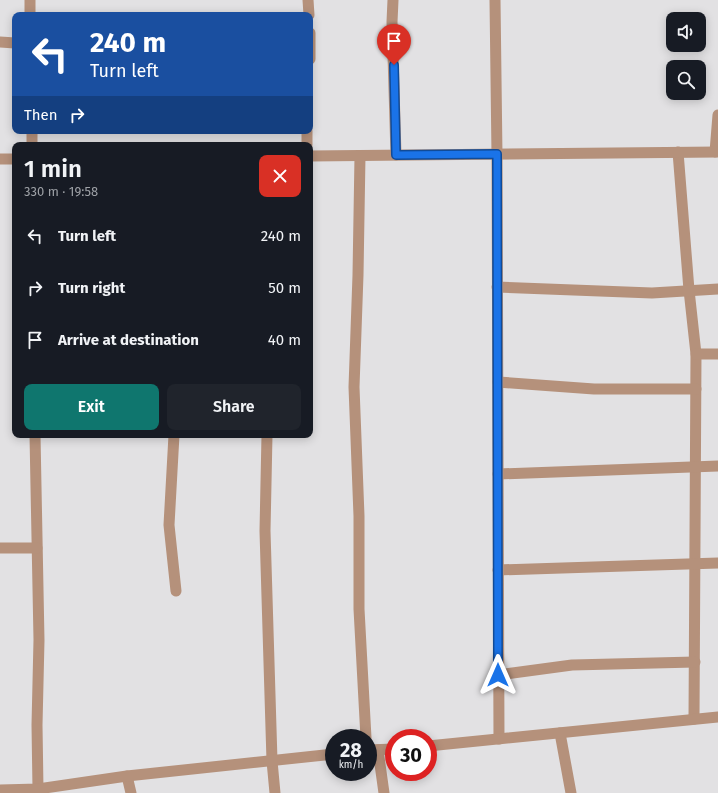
<!DOCTYPE html>
<html lang="en">
<head>
<meta charset="utf-8">
<style>
  body { margin:0; font-family:"Fira Sans",sans-serif; background:#20242c; color:#f1f3f6; height:100vh; display:flex; flex-direction:column; font-size:15px; white-space:nowrap }
  * { box-sizing:border-box; margin:0 }
  p { font-size:13px; color:#9ea1a6 }
  .icon { flex:none; width:22px; height:22px; fill:none; stroke:currentColor; stroke-width:2; stroke-linecap:round; stroke-linejoin:round }
  .map { position:relative; flex:1; overflow:hidden }
  .sheet { position:absolute; left:12px; top:142px; width:301px; height:296px; display:flex; flex-direction:column; background:#171b24; border-radius:8px; box-shadow:0 2px 10px #0003 }
  .sheet>* { flex:none }
  .top-card { position:absolute; left:12px; top:12px; width:301px; height:122px; border-radius:8px; box-shadow:0 2px 10px #0003; background:#1a4fa0; color:#fff; overflow:hidden }
  .tools { position:absolute; left:666px; top:12px; display:grid; gap:8px }
  .tools a { display:grid; place-items:center; width:40px; height:40px; border-radius:8px; background:#171b24; box-shadow:0 2px 10px #0003; font-size:20px }
  .speed { position:absolute; left:325px; top:729px; display:flex; gap:8px; font-size:20px; font-weight:700; text-align:center }
  .speed>* { display:grid; place-content:center; width:52px; height:52px; border-radius:50%; background:#171b24; box-shadow:0 2px 10px #0003; line-height:1 }
  .speed small { font-size:10px; font-weight:400 }
  .speed .limit { border:6px solid #d22; background:#fff; color:#111 }
  .pin { position:absolute; display:grid; place-items:center; width:34px; height:34px; color:#fff; margin:-41px -17px; border-radius:50% 50% 50% 0; rotate:-45deg; box-shadow:0 0 4px #0007 }
  .pin .icon { rotate:45deg }
  .me { position:absolute; width:44px; margin:-22px; rotate:0deg; stroke-linejoin:round; filter:drop-shadow(0 0 3px #0008) }
  .turn { display:flex; align-items:center; gap:14px; height:84px; padding:0 12px; font-size:18px }
  .turn .icon { width:52px; height:52px; stroke-width:2.5 }
  .turn b { display:block; font-size:28px; line-height:34px }
  .then { display:flex; align-items:center; height:38px; padding:0 12px; background:#0003; gap:8px; font-size:15px }
  .round { display:grid; place-items:center; flex:none; width:42px; height:42px; border-radius:8px; background:#20242c }
  .head { display:flex; align-items:center; justify-content:space-between; height:68px; padding:0 12px }
  h1 { font-size:24px; font-weight:600; line-height:30px }
  .cta { display:flex; gap:8px; margin-top:auto; padding:8px 12px }
  .cta a { flex:1; height:46px; border-radius:8px; background:#0f766e; color:#fff; font-size:16px; font-weight:600; line-height:46px; text-align:center }
  .cta a+a { background:#20242c; color:#f1f3f6 }
  ul { padding:0; list-style:none }
  li { display:flex; align-items:center; gap:12px; height:52px; padding:0 12px }
  li div { flex:1 }
  li b { display:block; font-size:15px }
  li em { font-style:normal }
  .map>svg:first-child { display:block }
  .lines { fill:none; stroke-linecap:round; stroke-linejoin:round }
  .minor { stroke:#b5917b; stroke-width:11 }
  .tertiary { stroke:#b5917b; stroke-width:11 }
  .route-casing { stroke:#114b97; stroke-width:10 }
  .route { stroke:#1a73e8; stroke-width:7 }
</style>
</head>
<body>
<div class="map">
<svg width="718" height="793" viewBox="0 0 718 793">
  <rect width="100%" height="100%" fill="#e2e1e3"/>
  <g class="lines">
    <g class="minor">
      <path d="M 30,0 L 30,15"/>
      <path d="M 308,0 L 309,15"/>
      <path d="M 393,0 L 392,22 L 396,155"/>
      <path d="M 495,0 L 497,155 L 499,739"/>
      <path d="M 310,33 L 310,59"/>
      <path d="M 0,42 L 15,43"/>
      <path d="M 32,131 L 32,145"/>
      <path d="M 307,145 L 307,131"/>
      <path d="M 678,152 L 689,290 L 696,354 L 694,719"/>
      <path d="M 715,152 L 718,115"/>
      <path d="M 360,156 L 358,275 L 354,387 L 359,516 L 359,609 L 366,738"/>
      <path d="M 497,287 L 652,293 L 718,289"/>
      <path d="M 696,354 L 718,354"/>
      <path d="M 498,382 L 594,389 L 696,389"/>
      <path d="M 35,435 L 39,640 L 37,725 L 38,789"/>
      <path d="M 174,435 L 169,525 L 176,591"/>
      <path d="M 267,435 L 265,531 L 272,761 L 275,793"/>
      <path d="M 498,474 L 718,466"/>
      <path d="M 0,548 L 37,548"/>
      <path d="M 498,570 L 718,563"/>
      <path d="M 498,675 L 572,665 L 695,662"/>
      <path d="M 560,733 L 571,793"/>
      <path d="M 428,746 L 718,717"/>
      <path d="M 368,750 L 394,749"/>
      <path d="M 378,750 L 384,793"/>
      <path d="M 127,776 L 131,793"/>
      <path d="M 0,790 L 38,789 L 127,776 L 334,754"/>
    </g>
    <g class="tertiary">
      <path d="M 310,156 L 718,152"/>
      <path d="M 0,159 L 15,159"/>
    </g>
  </g>
  <g class="lines">
    <defs>
      <path id="route" d="M 394,65 L 396,155 L 497,154 L 498,675"/>
    </defs>
    <use href="#route" class="route-casing"/>
    <use href="#route" class="route"/>
  </g>
</svg>
<div class="tools">
<a><svg class="icon" aria-label="sound" viewBox="0 0 24 24"><path d="M4 9h4l5-4v14l-5-4H4zM17 9q2 3 0 6"/></svg></a>
<a><svg class="icon" aria-label="search" viewBox="0 0 24 24"><circle cx="10" cy="10" r="6"/><path d="M15 15l6 6"/></svg></a>
</div>
<div class="speed"><div>28<small>km/h</small></div><div class="limit">30</div></div>
<div class="pin" style="left:394px;top:65px;background:#d93025"><svg class="icon" aria-label="arrive" viewBox="0 0 24 24"><path d="M6 21V4h12l-3 4 3 4H6"/></svg></div>
<svg class="me" style="left:498px;top:675px" viewBox="-20 -20 40 40"><path d="M0-17L14 15 0 8-14 15z" fill="#1a73e8" stroke="#fff" stroke-width="4"/></svg>
<div class="top-card">
<div class="turn"><svg class="icon" aria-label="left" viewBox="0 0 24 24"><path d="M17 20v-9H6M10 6l-5 5 5 5"/></svg><div><b>240 m</b>Turn left</div></div>
<div class="then">Then<svg class="icon" aria-label="right" viewBox="0 0 24 24"><path d="M7 20v-9h11M14 6l5 5-5 5"/></svg></div>
</div>
<section class="sheet">
<div class="head"><div><h1>1 min</h1><p>330 m · 19:58</p></div><a class="round" style="background:#d93025;color:#fff"><svg class="icon" aria-label="close" viewBox="0 0 24 24"><path d="M6 6l12 12M18 6L6 18"/></svg></a></div>
<ul>
<li><svg class="icon" aria-label="left" viewBox="0 0 24 24"><path d="M17 20v-9H6M10 6l-5 5 5 5"/></svg><div><b>Turn left</b></div><em>240 m</em></li>
<li><svg class="icon" aria-label="right" viewBox="0 0 24 24"><path d="M7 20v-9h11M14 6l5 5-5 5"/></svg><div><b>Turn right</b></div><em>50 m</em></li>
<li><svg class="icon" aria-label="arrive" viewBox="0 0 24 24"><path d="M6 21V4h12l-3 4 3 4H6"/></svg><div><b>Arrive at destination</b></div><em>40 m</em></li>
</ul>
<div class="cta"><a>Exit</a><a>Share</a></div>
</section>
</div>
</body>
</html>
